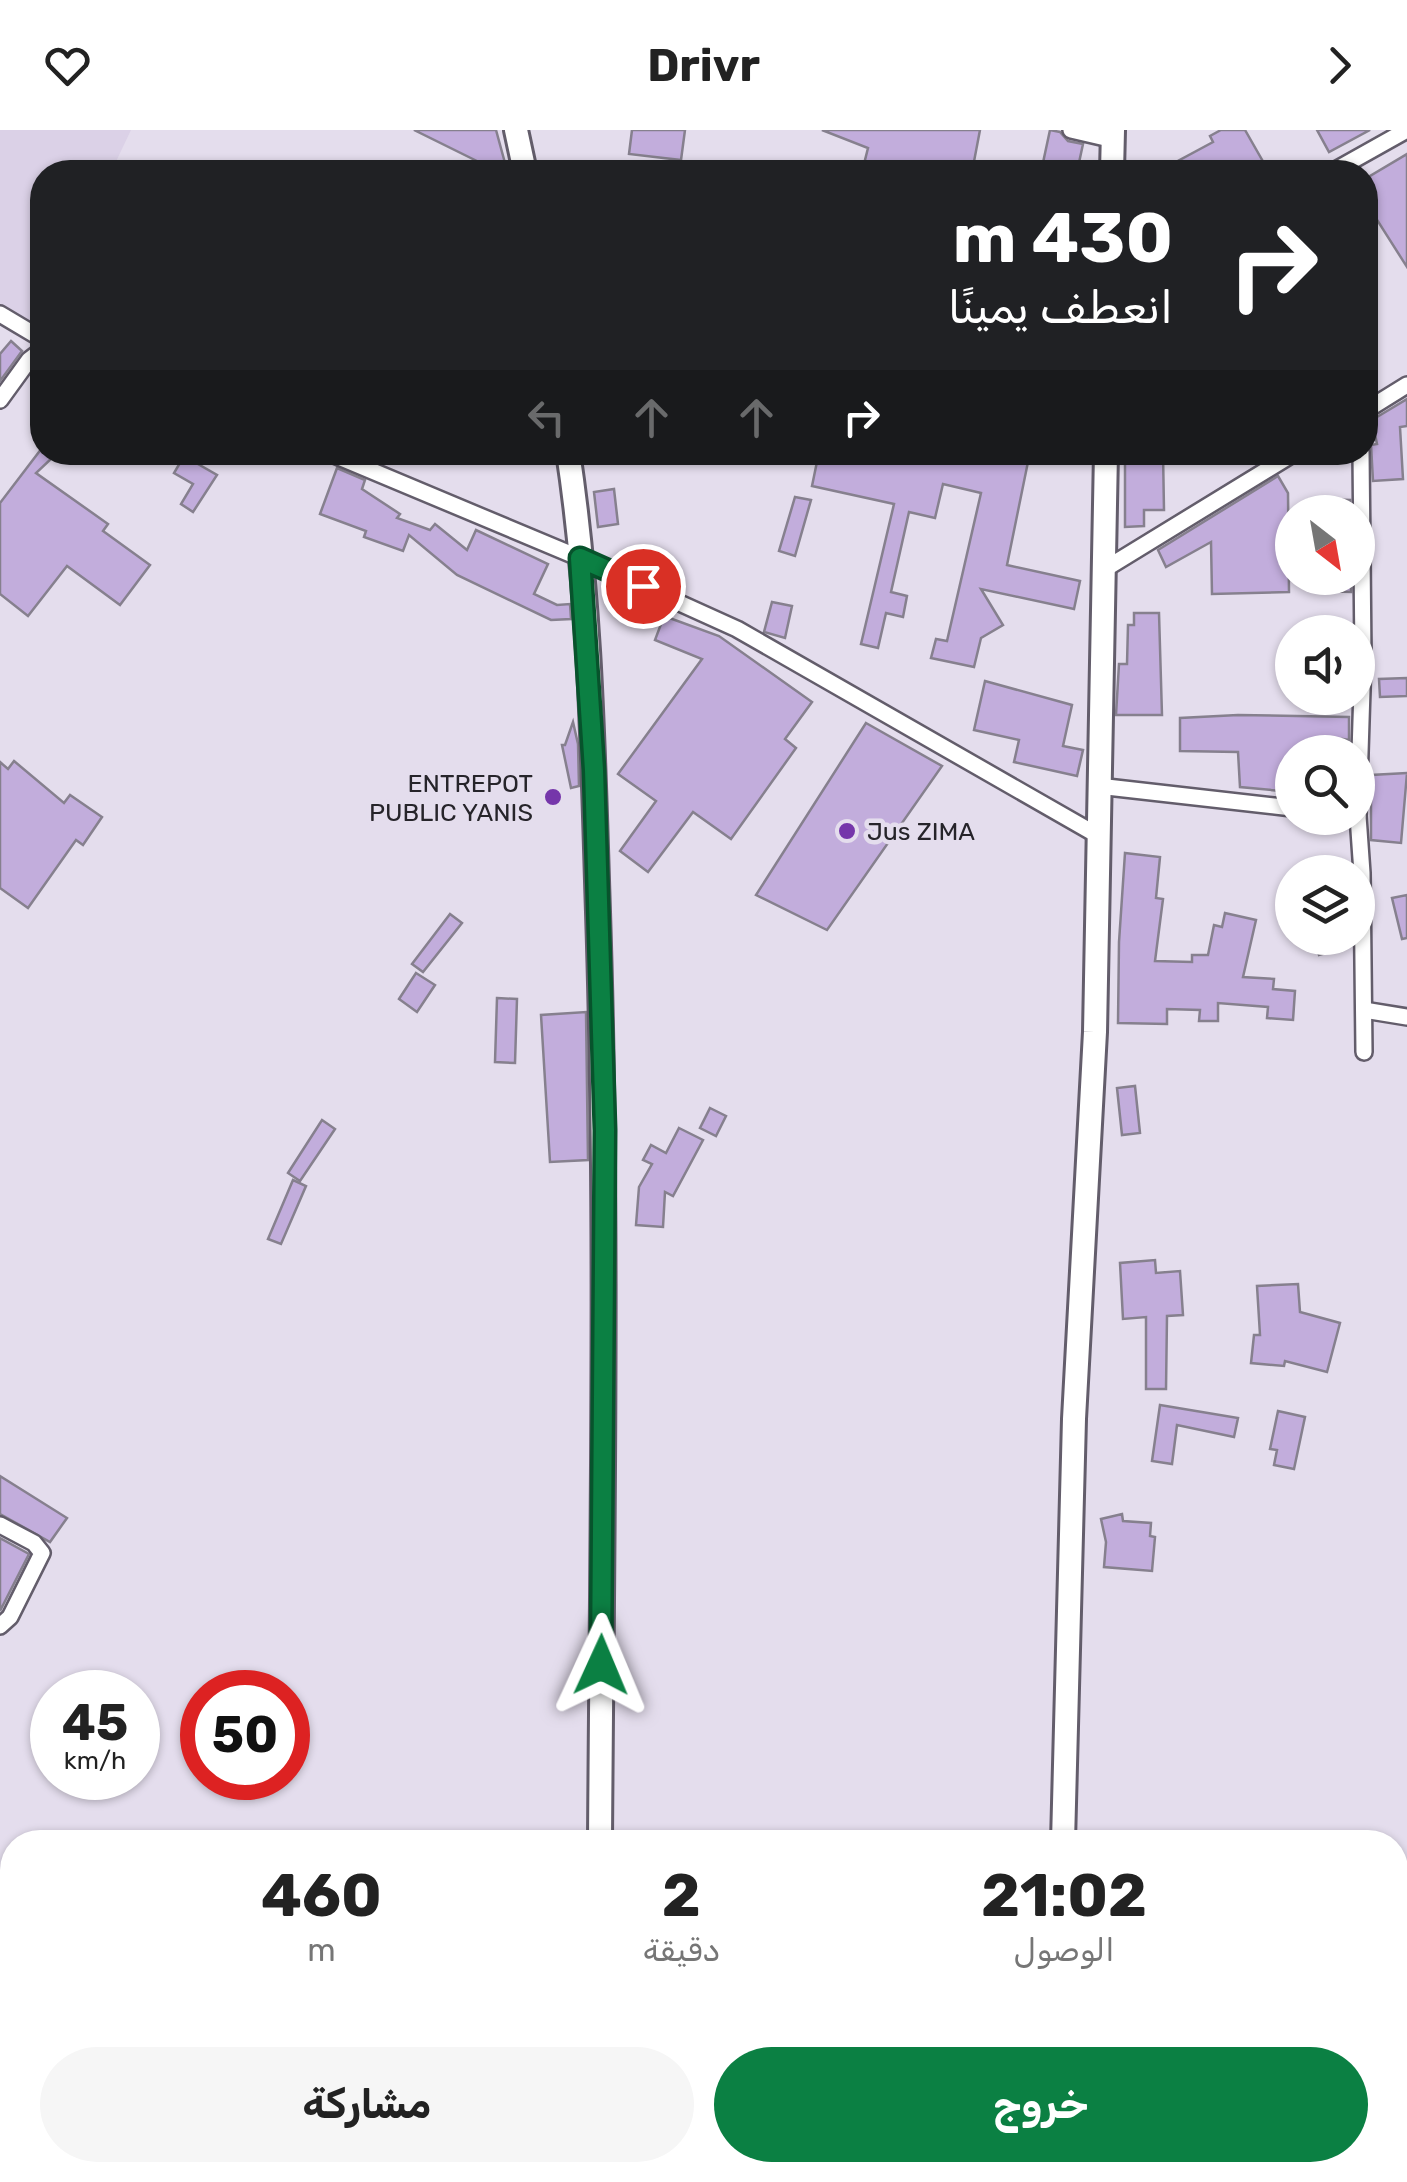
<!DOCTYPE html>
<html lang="ar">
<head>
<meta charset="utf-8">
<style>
  body { margin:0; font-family:Rubik,Vazirmatn,sans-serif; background:#f6f6f6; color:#222; direction:rtl; height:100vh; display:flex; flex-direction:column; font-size:38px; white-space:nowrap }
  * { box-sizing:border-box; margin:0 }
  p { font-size:32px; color:#767676 }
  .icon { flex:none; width:55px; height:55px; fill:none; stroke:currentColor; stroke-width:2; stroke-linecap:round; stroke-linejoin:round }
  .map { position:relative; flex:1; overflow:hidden; direction:ltr }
  .sheet { position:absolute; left:0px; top:1700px; width:1408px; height:352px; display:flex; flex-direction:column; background:#fff; border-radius:40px 40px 0 0; box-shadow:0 2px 8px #0004; direction:rtl }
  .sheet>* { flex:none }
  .guide { position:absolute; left:30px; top:30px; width:1348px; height:305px; border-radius:40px; box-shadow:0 2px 8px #0004; direction:rtl; background:#202124; color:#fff; overflow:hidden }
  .needle { width:65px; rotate:149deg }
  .controls { position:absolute; left:1275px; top:365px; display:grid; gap:20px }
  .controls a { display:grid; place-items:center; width:100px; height:100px; border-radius:50%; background:#fff; box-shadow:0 2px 8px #0004; font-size:50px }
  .speed { position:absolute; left:30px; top:1540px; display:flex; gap:20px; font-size:50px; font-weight:700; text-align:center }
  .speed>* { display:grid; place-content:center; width:130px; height:130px; border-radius:50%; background:#fff; box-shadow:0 2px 8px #0004; line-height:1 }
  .speed small { font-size:25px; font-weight:400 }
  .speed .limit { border:15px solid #d22; background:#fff; color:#111 }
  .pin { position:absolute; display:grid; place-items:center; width:85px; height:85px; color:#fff; margin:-42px; border:5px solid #fff; border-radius:50%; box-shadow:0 2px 10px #0007 }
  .me { position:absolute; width:110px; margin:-55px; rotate:1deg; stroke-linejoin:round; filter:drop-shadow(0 0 8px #0008) }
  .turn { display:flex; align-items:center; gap:35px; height:210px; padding:0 40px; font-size:45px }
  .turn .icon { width:130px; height:130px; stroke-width:2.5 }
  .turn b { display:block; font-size:70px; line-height:85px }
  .lanes { display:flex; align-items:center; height:95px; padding:0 40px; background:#0003; justify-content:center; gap:50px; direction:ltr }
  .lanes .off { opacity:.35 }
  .eta { display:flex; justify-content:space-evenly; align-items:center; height:170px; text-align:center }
  .eta b { font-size:60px; font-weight:700; line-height:70px }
  .cta { display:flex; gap:20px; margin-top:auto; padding:20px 40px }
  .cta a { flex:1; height:115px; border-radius:60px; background:#0b8043; color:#fff; font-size:40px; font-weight:700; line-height:115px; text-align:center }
  .cta a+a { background:#f6f6f6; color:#222 }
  header { display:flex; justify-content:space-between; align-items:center; height:130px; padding:0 40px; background:#fff; font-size:45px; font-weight:700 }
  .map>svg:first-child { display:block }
  .built { fill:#dbd1e7 }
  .building { fill:#c2addc; stroke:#86808e; stroke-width:2.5 }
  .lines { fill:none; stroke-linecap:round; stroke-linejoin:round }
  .street-casing { stroke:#635d6b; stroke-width:20 }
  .secondary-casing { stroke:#635d6b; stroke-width:28 }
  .street { stroke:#fff; stroke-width:15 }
  .secondary { stroke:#fff; stroke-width:22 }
  .route-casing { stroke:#07532c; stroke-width:25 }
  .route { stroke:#0b8043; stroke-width:18 }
  .poi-dot { fill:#7536aa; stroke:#e4dded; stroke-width:4 }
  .labels { text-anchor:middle; stroke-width:9; stroke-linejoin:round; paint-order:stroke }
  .poi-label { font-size:25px; fill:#26242a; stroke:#e4dded; text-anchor:end }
</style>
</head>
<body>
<header><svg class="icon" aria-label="forward" viewBox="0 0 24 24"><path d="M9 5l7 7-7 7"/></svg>Drivr<svg class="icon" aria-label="heart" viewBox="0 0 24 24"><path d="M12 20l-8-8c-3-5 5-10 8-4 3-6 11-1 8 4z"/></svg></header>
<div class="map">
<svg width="1407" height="2052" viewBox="0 0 1407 2052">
  <rect width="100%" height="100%" fill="#e4dded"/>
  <g class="built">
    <path d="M 0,0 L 131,0 L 111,42 L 42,42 L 42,188 L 37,201 L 0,181 Z"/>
    <path d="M 236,2040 L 295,2040 L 394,2052 L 237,2052 Z"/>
  </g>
  <g class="building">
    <path d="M 414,0 L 496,0 L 505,33 L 489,37 Z"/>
    <path d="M 632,0 L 685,0 L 681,30 L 629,24 Z"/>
    <path d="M 822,0 L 980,0 L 972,42 L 862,42 L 868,18 Z"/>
    <path d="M 1050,0 L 1060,2 L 1068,11 L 1083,14 L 1077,42 L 1041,42 Z"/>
    <path d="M 1221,0 L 1245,0 L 1269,42 L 1182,42 L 1176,32 L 1213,12 L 1210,6 Z"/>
    <path d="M 1317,0 L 1370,0 L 1329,22 Z"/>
    <path d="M 1407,24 L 1407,137 L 1365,71 L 1365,49 Z"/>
    <path d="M 11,211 L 22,221 L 0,251 L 0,224 Z"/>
    <path d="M 1407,269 L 1407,296 L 1400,297 L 1403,349 L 1373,351 L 1371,315 L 1377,314 L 1372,290 Z"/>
    <path d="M 42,318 L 42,322 L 52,328 L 36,343 L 108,394 L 103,401 L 150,435 L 120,475 L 67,436 L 28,486 L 0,464 L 0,373 Z"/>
    <path d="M 819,322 L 1030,322 L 1007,435 L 1080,451 L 1074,479 L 981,459 L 1003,495 L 981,508 L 974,537 L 931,528 L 936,509 L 947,511 L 981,363 L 943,354 L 935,388 L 909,382 L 891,462 L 907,466 L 903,487 L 886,483 L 878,518 L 861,514 L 894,374 L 812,356 Z"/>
    <path d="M 1125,322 L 1163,322 L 1164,380 L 1144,380 L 1144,396 L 1125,397 Z"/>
    <path d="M 184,326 L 217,345 L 193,382 L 181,374 L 193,354 L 174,343 Z"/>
    <path d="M 337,338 L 365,350 L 362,359 L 400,384 L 397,388 L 430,400 L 435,394 L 467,420 L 476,400 L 548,434 L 534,464 L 557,475 L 570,474 L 571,489 L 551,490 L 457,445 L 409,405 L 403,421 L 364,407 L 366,401 L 320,384 Z"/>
    <path d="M 1278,346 L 1288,363 L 1289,462 L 1212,464 L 1211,412 L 1166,437 L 1158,420 Z"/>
    <path d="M 614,359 L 618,394 L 598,397 L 594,362 Z"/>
    <path d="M 795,367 L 811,370 L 795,426 L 779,421 Z"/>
    <path d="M 1320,369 L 1350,370 L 1350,382 L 1319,382 Z"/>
    <path d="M 1317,448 L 1351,448 L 1351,462 L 1317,461 Z"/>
    <path d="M 772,472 L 792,476 L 785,508 L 764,502 Z"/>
    <path d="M 1134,483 L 1159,483 L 1162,585 L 1116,585 L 1119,534 L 1127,534 L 1128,495 L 1134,495 Z"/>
    <path d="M 664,486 L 719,506 L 812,572 L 785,609 L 796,618 L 731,709 L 693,682 L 648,742 L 620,721 L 656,671 L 618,644 L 702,529 L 655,510 Z"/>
    <path d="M 1407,548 L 1407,566 L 1380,567 L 1379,549 Z"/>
    <path d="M 985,551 L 1072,575 L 1063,616 L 1083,620 L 1077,646 L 1014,632 L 1019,610 L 974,600 Z"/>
    <path d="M 1238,585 L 1349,587 L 1349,610 L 1342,609 L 1342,622 L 1292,622 L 1292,662 L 1240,657 L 1238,622 L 1180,621 L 1180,588 Z"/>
    <path d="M 573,592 L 578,614 L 579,656 L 571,658 L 562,615 L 565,615 Z"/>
    <path d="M 866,593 L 942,636 L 827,800 L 756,765 Z"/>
    <path d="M 14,631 L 64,673 L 70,665 L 102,687 L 83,715 L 76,710 L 28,778 L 0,758 L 0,632 L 8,639 Z"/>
    <path d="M 1407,643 L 1401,713 L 1371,710 L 1371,645 Z"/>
    <path d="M 1125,723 L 1160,727 L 1156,768 L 1163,769 L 1155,831 L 1192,832 L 1192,825 L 1208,825 L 1214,795 L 1222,797 L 1225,783 L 1256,790 L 1243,847 L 1274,849 L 1273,859 L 1295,861 L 1293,890 L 1267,888 L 1268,877 L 1218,873 L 1218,891 L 1199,891 L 1200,880 L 1167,879 L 1167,894 L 1118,893 L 1119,812 Z"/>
    <path d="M 1407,765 L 1407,808 L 1402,809 L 1392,768 Z"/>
    <path d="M 450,784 L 462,793 L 423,842 L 412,834 Z"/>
    <path d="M 1314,808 L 1351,808 L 1352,815 L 1319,825 Z"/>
    <path d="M 416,843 L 435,855 L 417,882 L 399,869 Z"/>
    <path d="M 497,868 L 517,869 L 515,933 L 495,932 Z"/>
    <path d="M 586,882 L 588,1030 L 550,1032 L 541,885 Z"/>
    <path d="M 1135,956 L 1140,1003 L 1122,1005 L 1117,958 Z"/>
    <path d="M 710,978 L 726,986 L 716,1006 L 700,998 Z"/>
    <path d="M 322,990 L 335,999 L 300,1051 L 288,1043 Z"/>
    <path d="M 679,998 L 703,1010 L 673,1066 L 665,1062 L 663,1097 L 636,1095 L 639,1057 L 652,1034 L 643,1030 L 651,1015 L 666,1023 Z"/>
    <path d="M 293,1050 L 306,1056 L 281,1114 L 268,1109 Z"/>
    <path d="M 1155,1130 L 1156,1143 L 1180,1141 L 1183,1185 L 1167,1186 L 1166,1259 L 1146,1259 L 1146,1187 L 1123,1189 L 1120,1133 Z"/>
    <path d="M 1298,1154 L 1300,1182 L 1340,1193 L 1327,1242 L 1285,1231 L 1284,1236 L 1251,1233 L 1254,1205 L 1260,1205 L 1257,1156 Z"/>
    <path d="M 1160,1275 L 1238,1288 L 1234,1307 L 1177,1295 L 1172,1334 L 1152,1331 Z"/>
    <path d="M 1278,1281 L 1305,1287 L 1294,1339 L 1274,1335 L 1277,1320 L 1270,1319 Z"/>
    <path d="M 0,1346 L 67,1388 L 50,1412 L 0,1384 Z"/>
    <path d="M 1122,1384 L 1123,1391 L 1151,1393 L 1150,1406 L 1155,1407 L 1152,1441 L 1104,1437 L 1106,1412 L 1101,1389 Z"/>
    <path d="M 0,1408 L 29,1424 L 0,1481 Z"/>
  </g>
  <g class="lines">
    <defs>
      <g id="street">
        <path d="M 1071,0 L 1114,10"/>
        <path d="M 1332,42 L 1407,0"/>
        <path d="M 0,184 L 42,209"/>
        <path d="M 0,270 L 29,230 L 42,220"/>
        <path d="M 1365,281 L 1407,255"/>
        <path d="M 327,322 L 580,428 L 737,499 L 1097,705"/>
        <path d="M 1105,439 L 1296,322"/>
        <path d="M 1098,656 L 1292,678"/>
        <path d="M 1358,686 L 1363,528 L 1361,322"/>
        <path d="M 1358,686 L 1362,743 L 1364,922"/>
        <path d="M 1364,880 L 1407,887"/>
        <path d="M 0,1395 L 34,1413 L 42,1423 L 10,1487 L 0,1496"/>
      </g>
      <g id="secondary">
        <path d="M 516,0 L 525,42"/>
        <path d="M 1112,42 L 1113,0"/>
        <path d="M 568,322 C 591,474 593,629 598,782 C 608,1092 602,1402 600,1712"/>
        <path d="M 1063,1712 L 1074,1289 L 1095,902 L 1106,322"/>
        <path d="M 596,2052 L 596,2040"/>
        <path d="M 1054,2052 L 1054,2040"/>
      </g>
    </defs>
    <use href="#street" class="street-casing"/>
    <use href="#secondary" class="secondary-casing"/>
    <use href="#street" class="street"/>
    <use href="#secondary" class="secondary"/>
  </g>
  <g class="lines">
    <defs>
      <path id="route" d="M 601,1535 L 605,1000 L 594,640 L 580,428 L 643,456"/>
    </defs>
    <use href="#route" class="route-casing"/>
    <use href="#route" class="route"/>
  </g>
  <g class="poi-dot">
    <circle cx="553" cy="667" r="10"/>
    <circle cx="847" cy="701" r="10"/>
  </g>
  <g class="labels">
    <g class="poi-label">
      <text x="533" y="662">ENTREPOT<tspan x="533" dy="29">PUBLIC YANIS</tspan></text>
      <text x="867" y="710" text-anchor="start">Jus ZIMA</text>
    </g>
  </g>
</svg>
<div class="controls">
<a><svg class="needle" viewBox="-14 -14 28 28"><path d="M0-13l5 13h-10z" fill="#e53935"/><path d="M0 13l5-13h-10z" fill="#767676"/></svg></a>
<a><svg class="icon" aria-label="sound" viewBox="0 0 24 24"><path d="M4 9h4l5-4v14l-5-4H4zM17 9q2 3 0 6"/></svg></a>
<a><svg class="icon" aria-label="search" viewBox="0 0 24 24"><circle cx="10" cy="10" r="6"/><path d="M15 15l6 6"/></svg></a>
<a><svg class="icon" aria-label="layers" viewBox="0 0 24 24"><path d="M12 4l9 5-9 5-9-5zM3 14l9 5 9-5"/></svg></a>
</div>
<div class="speed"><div>45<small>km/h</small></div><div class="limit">50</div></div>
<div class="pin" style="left:643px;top:456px;background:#d93025"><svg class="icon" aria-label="arrive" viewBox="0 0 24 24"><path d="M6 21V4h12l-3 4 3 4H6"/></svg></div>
<svg class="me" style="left:601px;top:1535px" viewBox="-20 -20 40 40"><path d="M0-17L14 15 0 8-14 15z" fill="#0b8043" stroke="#fff" stroke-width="4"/></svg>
<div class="guide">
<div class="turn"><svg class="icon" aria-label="right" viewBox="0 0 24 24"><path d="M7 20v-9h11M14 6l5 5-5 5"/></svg><div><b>430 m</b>انعطف يمينًا</div></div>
<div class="lanes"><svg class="icon off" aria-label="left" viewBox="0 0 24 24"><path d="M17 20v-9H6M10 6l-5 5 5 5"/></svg><svg class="icon off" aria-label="ahead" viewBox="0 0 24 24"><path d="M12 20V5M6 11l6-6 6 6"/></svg><svg class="icon off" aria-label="ahead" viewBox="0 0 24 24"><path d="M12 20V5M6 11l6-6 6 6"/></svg><svg class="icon" aria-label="right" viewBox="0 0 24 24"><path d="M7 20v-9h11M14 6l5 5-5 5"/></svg></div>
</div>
<section class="sheet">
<div class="eta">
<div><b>21:02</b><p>الوصول</p></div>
<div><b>2</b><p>دقيقة</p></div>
<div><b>460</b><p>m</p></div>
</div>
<div class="cta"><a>خروج</a><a>مشاركة</a></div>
</section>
</div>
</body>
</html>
